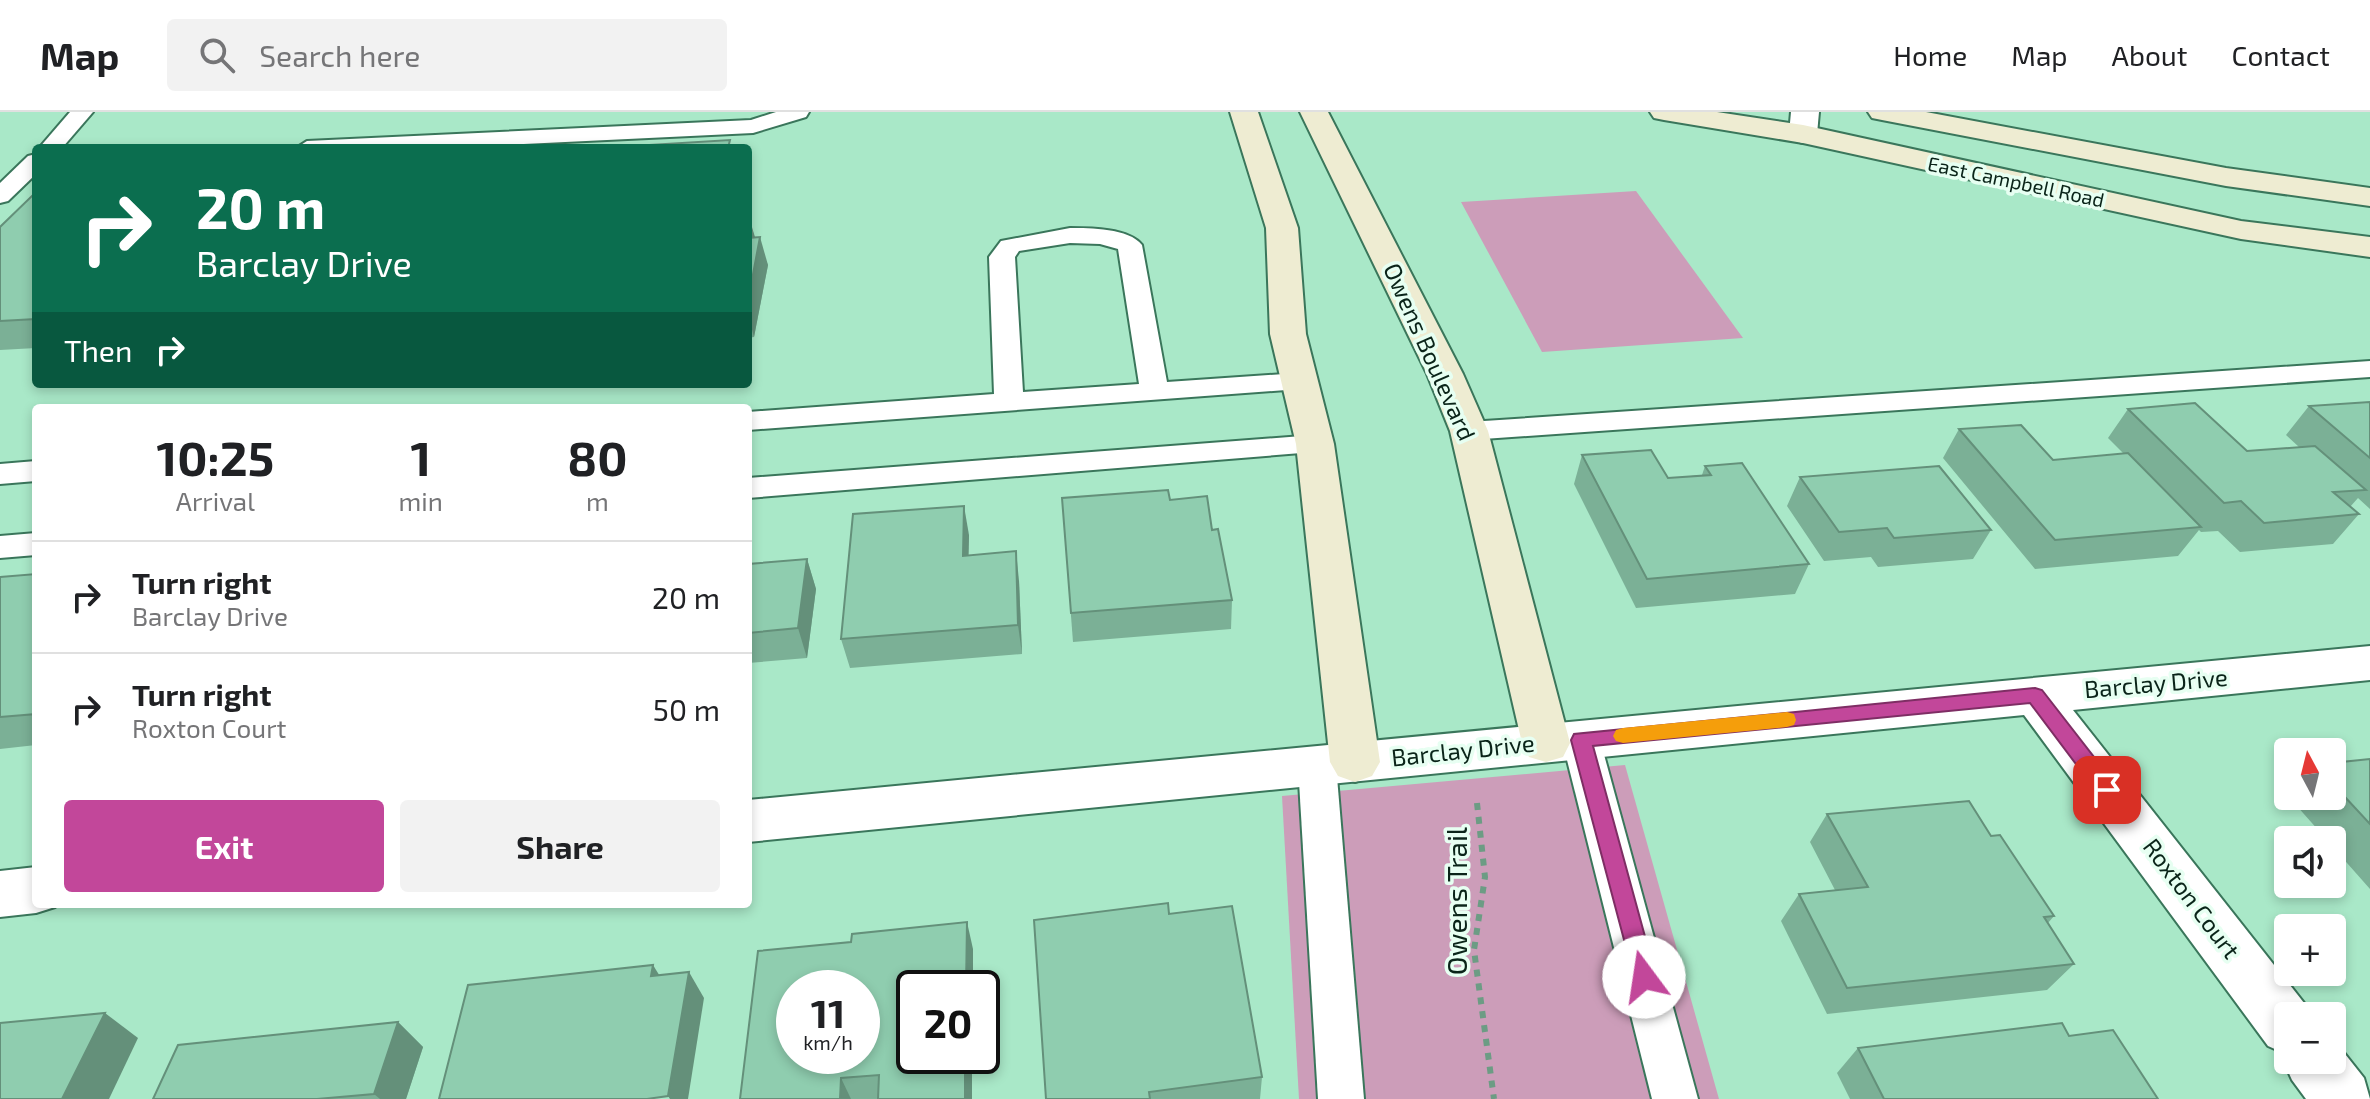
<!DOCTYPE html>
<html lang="en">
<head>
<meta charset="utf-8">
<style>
  body { margin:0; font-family:"Exo 2",sans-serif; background:#f2f2f2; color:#202124; height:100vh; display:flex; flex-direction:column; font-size:30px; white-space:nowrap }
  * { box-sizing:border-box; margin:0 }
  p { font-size:26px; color:#757577 }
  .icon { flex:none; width:44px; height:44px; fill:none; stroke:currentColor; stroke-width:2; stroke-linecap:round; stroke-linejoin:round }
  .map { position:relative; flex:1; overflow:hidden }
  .details { position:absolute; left:32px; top:292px; width:720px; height:504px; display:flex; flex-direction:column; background:#fff; border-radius:8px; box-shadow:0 4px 12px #0003 }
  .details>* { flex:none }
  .banner { position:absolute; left:32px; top:32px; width:720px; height:244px; border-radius:8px; box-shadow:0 4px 12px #0003; background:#0b6e4f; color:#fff; overflow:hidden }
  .needle { width:52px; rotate:353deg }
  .tools { position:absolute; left:2274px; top:626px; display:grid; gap:16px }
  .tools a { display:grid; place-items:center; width:72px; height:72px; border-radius:8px; background:#fff; box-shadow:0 4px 12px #0003; font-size:40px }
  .speed { position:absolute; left:776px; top:858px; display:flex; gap:16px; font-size:40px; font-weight:700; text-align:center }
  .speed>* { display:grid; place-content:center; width:104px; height:104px; border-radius:50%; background:#fff; box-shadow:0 4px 12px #0003; line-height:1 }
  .speed small { font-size:20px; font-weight:400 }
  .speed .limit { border:4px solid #111; border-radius:12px; background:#fff; color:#111 }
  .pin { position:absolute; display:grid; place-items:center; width:68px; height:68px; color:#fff; margin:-34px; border-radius:16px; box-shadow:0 4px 12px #0006 }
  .me { position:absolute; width:88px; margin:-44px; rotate:346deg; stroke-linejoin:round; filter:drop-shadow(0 0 6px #0008) }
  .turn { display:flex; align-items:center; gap:28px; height:168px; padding:0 32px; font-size:36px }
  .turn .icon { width:104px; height:104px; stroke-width:2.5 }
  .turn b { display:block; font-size:56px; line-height:68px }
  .then { display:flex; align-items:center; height:76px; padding:0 32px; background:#0003; gap:16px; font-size:30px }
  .eta { display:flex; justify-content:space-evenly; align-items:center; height:136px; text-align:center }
  .eta b { font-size:48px; font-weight:700; line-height:56px }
  .button { display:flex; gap:16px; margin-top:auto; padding:16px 32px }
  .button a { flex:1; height:92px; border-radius:8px; background:#c2479a; color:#fff; font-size:32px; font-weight:700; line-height:92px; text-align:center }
  .button a+a { background:#f2f2f2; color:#202124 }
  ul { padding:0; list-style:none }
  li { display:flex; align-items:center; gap:24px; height:112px; padding:0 32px; border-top:2px solid #e0e0e0 }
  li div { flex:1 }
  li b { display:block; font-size:30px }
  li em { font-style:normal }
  header { display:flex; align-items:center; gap:48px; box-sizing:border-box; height:112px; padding:0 40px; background:#fff; border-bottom:2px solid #e0e0e0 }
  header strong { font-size:38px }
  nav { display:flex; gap:44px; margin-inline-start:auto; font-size:28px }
  .search { width:560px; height:72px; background:#f2f2f2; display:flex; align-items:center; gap:20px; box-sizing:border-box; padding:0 28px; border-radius:8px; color:#757577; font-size:30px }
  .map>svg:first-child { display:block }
  .green { fill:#cc9db9 }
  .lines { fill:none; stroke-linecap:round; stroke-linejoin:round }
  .lane-casing { stroke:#3a765b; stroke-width:4 }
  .street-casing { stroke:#3a765b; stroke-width:4 }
  .secondary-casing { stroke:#3a765b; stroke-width:4 }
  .path { stroke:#6c9c84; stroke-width:6; stroke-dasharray:7 7; stroke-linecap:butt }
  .lane { fill:#fff; fill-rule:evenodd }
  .street { fill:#fff; fill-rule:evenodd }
  .secondary { fill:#eeecd2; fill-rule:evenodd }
  .wall { fill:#7bb096 }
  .shaded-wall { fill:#64907a }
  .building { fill:#8fcdaf; stroke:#64907a; stroke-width:2; fill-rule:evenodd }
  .route { fill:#c2479a; stroke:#7e2e64; stroke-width:2 }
  .slow { fill:#f59e0b }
  .labels { text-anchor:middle; stroke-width:7; stroke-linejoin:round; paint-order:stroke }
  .far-street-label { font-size:20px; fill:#0a2419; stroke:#e7fff2 }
  .street-label { font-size:24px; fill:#0a2419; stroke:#e7fff2 }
  .near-street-label { font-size:28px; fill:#0a2419; stroke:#e7fff2 }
</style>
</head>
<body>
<header>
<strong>Map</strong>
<div class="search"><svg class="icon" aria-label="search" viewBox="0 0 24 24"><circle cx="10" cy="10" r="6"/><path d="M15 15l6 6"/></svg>Search here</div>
<nav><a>Home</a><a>Map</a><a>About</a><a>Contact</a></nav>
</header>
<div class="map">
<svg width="2370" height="987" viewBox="0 0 2370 987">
  <rect width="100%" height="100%" fill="#a9e8c8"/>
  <g class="green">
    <path d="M 1636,79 L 1743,226 L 1542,240 L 1461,90 Z"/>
    <path d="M 1625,653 L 1719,987 L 1299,987 L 1282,684 Z"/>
  </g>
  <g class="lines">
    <defs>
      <g id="lane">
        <path d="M 70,0 L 93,0 L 62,36 L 39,36 Z"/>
        <path d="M 776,0 L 809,0 L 806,5 L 753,21 L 441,36 L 296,36 L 307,29 L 751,8 Z"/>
        <path d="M 36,42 L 36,62 L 8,89 L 0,91 L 0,71 L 28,44 Z"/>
        <path d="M 1070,116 C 1090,116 1129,116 1142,133 L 1167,270 L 1299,261 L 1309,263 L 1313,269 L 1309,275 L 1299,277 L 748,318 L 748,300 L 994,282 L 989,145 L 1001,129 ZM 1070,131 L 1100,132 L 1118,137 L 1139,272 L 1023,280 L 1015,145 L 1019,139 Z"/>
        <path d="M 2370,249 L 2370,265 L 1469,328 L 1459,326 L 1454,319 L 1459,312 L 1469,310 Z"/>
        <path d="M 1315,323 L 1326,325 L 1330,332 L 1326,339 L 748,386 L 748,366 Z"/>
        <path d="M 36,349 L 36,369 L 0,372 L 0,352 Z"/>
        <path d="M 36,421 L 36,443 L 0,446 L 0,424 Z"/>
        <path d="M 1581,613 L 1594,618 L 1600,628 L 1698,987 L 1652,987 L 1562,628 L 1568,618 Z"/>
        <path d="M 1317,638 L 1330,642 L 1336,653 L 1364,987 L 1318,987 L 1298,653 L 1304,642 Z"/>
      </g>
      <g id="street">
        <path d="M 1791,0 L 1819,0 L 1817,22 L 1813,28 L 1803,31 L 1793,28 L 1789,22 Z"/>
        <path d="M 2370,534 L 2370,568 L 2073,598 L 2308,896 L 2312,904 L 2288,904 L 2288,948 L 2332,948 L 2334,928 L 2364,966 L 2370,987 L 2306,987 L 2292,968 L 2283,948 L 2286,942 L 2268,934 L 2024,603 L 748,730 L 748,688 Z"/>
        <path d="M 36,755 L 36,792 L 56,792 L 55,795 L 36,801 L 0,805 L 0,759 Z"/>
      </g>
      <g id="secondary">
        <path d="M 1230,0 L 1258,0 L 1298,116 L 1306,222 L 1334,332 L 1380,650 L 1372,664 L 1355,670 L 1338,664 L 1330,650 L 1296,332 L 1270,222 L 1266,116 Z"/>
        <path d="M 1300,0 L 1328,0 L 1463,262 L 1488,319 L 1570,631 L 1563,645 L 1546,650 L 1529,645 L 1522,631 L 1450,319 L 1427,262 Z"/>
        <path d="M 1650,0 L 1717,0 L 1803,13 L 2241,109 L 2370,125 L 2370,145 L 2241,127 L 1803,31 L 1664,8 L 1654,6 Z"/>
        <path d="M 1868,0 L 1926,0 L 2226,56 L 2370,76 L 2370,94 L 2226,74 L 1882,8 L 1872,6 Z"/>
      </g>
    </defs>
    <use href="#lane" class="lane-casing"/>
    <use href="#street" class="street-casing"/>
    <use href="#secondary" class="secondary-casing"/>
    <path class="path" d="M 1477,691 L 1485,765 L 1474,838 L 1494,987"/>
    <use href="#lane" class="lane"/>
    <use href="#street" class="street"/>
    <use href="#secondary" class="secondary"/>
  </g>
  <g class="wall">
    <path d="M 36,80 L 36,236 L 0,238 L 0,115 Z"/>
    <path d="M 748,105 L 755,126 L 768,153 L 754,225 L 748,226 Z"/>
    <path d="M 321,272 L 376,272 L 323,276 Z"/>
    <path d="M 2370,290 L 2370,397 L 2358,386 L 2350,395 L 2359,402 L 2333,432 L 2240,440 L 2218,419 L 2201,420 L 2199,418 L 2178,444 L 2035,457 L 1943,346 L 1959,317 L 2053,348 L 2124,342 L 2108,326 L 2128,297 L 2247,339 L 2299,335 L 2286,323 L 2309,294 Z"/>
    <path d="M 1582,343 L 1668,366 L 1702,363 L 1705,354 L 1809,452 L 1795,482 L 1636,496 L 1574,372 Z"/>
    <path d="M 1800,365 L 1991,418 L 1973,447 L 1878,455 L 1871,445 L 1824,449 L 1787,394 Z"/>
    <path d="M 1062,386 L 1170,388 L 1212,418 L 1232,488 L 1231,517 L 1073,530 Z"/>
    <path d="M 969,423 L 968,443 L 1019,469 L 1022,542 L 850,556 L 841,527 Z"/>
    <path d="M 807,447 L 816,477 L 807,546 L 748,551 L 748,452 Z"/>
    <path d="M 36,462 L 36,633 L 0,637 L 0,465 Z"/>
    <path d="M 2370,647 L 2370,777 L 2332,734 L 2332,728 L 2327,728 L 2288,684 L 2332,684 L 2332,651 Z"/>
    <path d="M 1827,702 L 1991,724 L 2054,804 L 2048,811 L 2074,852 L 2047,878 L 1827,902 L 1781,809 L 1799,782 L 1835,778 L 1810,730 Z"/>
    <path d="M 1169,802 L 1262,965 L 1260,987 L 1046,987 Z"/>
    <path d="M 851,830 L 973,837 L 914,944 L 972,944 L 972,987 L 740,987 Z"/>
    <path d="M 398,910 L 423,935 L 406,987 L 153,987 Z"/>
    <path d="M 2069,924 L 2158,987 L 1850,987 L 1837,961 L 1858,936 Z"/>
  </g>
  <g class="shaded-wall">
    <path d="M 749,105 L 757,132 L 748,138 L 748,112 Z"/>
    <path d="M 760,125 L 768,153 L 754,225 L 748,202 L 748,189 Z"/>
    <path d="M 964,394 L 969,423 L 968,473 L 963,444 Z"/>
    <path d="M 1016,439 L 1019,469 L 1022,542 L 1018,513 Z"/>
    <path d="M 807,447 L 816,477 L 807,546 L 798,516 Z"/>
    <path d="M 967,810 L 973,837 L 973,876 L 966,876 Z"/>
    <path d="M 653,853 L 669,879 L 651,864 Z"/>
    <path d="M 689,860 L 704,886 L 688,987 L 670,987 L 668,984 Z"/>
    <path d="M 105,901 L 138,926 L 109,987 L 62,987 Z"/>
    <path d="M 398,910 L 423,935 L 406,987 L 380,987 L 374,982 Z"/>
    <rect x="965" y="944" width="7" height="43"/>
    <path d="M 841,966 L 851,987 L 840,987 Z"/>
  </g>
  <g class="building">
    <path d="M 730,28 L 728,36 L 600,36 Z"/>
    <path d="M 36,80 L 36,207 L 0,209 L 0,115 Z"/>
    <path d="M 760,125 L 748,189 L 748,126 Z"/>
    <path d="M 2370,290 L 2370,346 L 2309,294 Z"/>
    <path d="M 2195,291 L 2247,339 L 2315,334 L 2366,378 L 2333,380 L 2359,402 L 2264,411 L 2241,389 L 2224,391 L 2128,297 Z"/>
    <path d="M 2021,313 L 2053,348 L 2128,341 L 2201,415 L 2055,428 L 1959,317 Z"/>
    <path d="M 1651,338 L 1668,366 L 1711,363 L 1705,354 L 1742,351 L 1809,452 L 1647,467 L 1582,343 Z"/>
    <path d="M 1939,354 L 1991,418 L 1894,426 L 1887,416 L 1839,420 L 1800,365 Z"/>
    <path d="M 1168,378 L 1170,388 L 1207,384 L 1212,418 L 1218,417 L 1232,488 L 1071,501 L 1062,386 Z"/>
    <path d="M 964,394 L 963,444 L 1016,439 L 1018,513 L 841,527 L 853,402 Z"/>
    <path d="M 807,447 L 798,516 L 748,521 L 748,452 Z"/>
    <path d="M 36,462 L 36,602 L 0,605 L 0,465 Z"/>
    <path d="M 2370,647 L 2370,712 L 2332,671 L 2332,651 Z"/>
    <path d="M 1969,689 L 1991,724 L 2000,723 L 2054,804 L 2044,805 L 2074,852 L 1847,876 L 1799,782 L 1868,775 L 1827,702 Z"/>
    <path d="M 1168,791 L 1169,802 L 1232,794 L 1262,965 L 1149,980 L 1150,987 L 1046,987 L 1034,808 Z"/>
    <path d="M 967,810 L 966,876 L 914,876 L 914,944 L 965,944 L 965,987 L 878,987 L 879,963 L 841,966 L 840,987 L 740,987 L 758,839 L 851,830 L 852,822 ZM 794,876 L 862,876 L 862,944 L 794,944 Z"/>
    <path d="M 653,853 L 651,864 L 689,860 L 668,984 L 647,987 L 439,987 L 468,873 Z"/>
    <path d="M 105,901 L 62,987 L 0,987 L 0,911 Z"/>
    <path d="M 398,910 L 374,982 L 317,987 L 153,987 L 178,933 Z"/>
    <path d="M 2062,911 L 2069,924 L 2113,918 L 2158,987 L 1884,987 L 1858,936 Z"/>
  </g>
  <path class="route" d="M 2035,576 L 2042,578 L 2115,672 L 2118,678 L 2115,684 L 2107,686 L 2100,684 L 2030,591 L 1593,634 L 1656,865 L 1652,873 L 1644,876 L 1636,873 L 1571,628 L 1574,622 Z"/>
  <path class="slow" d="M 1787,600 L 1794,602 L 1796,608 L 1794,613 L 1787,615 L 1623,631 L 1616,629 L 1613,624 L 1616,618 L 1623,616 Z"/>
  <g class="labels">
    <g class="far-street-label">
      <text transform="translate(2016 70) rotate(12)" y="7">East Campbell Road</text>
    </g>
    <g class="street-label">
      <text transform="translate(1429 240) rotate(66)" y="8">Owens Boulevard</text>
      <text transform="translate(2156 572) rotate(-5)" y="8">Barclay Drive</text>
      <text transform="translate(1463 639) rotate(-6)" y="8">Barclay Drive</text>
      <text transform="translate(2191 787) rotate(53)" y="8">Roxton Court</text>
    </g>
    <g class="near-street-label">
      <text transform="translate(1457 789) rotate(-90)" y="10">Owens Trail</text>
    </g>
  </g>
</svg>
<div class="tools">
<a><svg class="needle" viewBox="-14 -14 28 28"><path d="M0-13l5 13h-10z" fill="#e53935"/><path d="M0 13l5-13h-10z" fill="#757577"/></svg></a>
<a><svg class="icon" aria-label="sound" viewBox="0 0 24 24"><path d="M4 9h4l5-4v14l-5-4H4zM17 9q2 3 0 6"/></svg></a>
<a>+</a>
<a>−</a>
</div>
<div class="speed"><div>11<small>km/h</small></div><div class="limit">20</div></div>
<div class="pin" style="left:2107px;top:678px;background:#d93025"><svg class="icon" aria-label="arrive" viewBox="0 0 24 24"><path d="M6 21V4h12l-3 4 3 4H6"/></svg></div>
<svg class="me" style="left:1644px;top:865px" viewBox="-20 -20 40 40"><circle r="19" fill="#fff"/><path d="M0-13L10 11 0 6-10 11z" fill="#c2479a"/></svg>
<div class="banner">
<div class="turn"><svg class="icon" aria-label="right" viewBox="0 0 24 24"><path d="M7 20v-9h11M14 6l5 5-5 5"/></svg><div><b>20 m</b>Barclay Drive</div></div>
<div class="then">Then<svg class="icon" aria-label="right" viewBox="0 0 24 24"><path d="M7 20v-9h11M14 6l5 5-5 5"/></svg></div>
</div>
<section class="details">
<div class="eta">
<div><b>10:25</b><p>Arrival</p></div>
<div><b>1</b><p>min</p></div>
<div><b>80</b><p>m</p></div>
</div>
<ul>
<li><svg class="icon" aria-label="right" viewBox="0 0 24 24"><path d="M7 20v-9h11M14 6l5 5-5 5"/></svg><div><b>Turn right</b><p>Barclay Drive</p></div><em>20 m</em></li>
<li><svg class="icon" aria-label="right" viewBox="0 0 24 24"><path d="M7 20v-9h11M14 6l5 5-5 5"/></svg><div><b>Turn right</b><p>Roxton Court</p></div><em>50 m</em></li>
</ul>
<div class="button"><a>Exit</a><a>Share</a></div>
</section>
</div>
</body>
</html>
